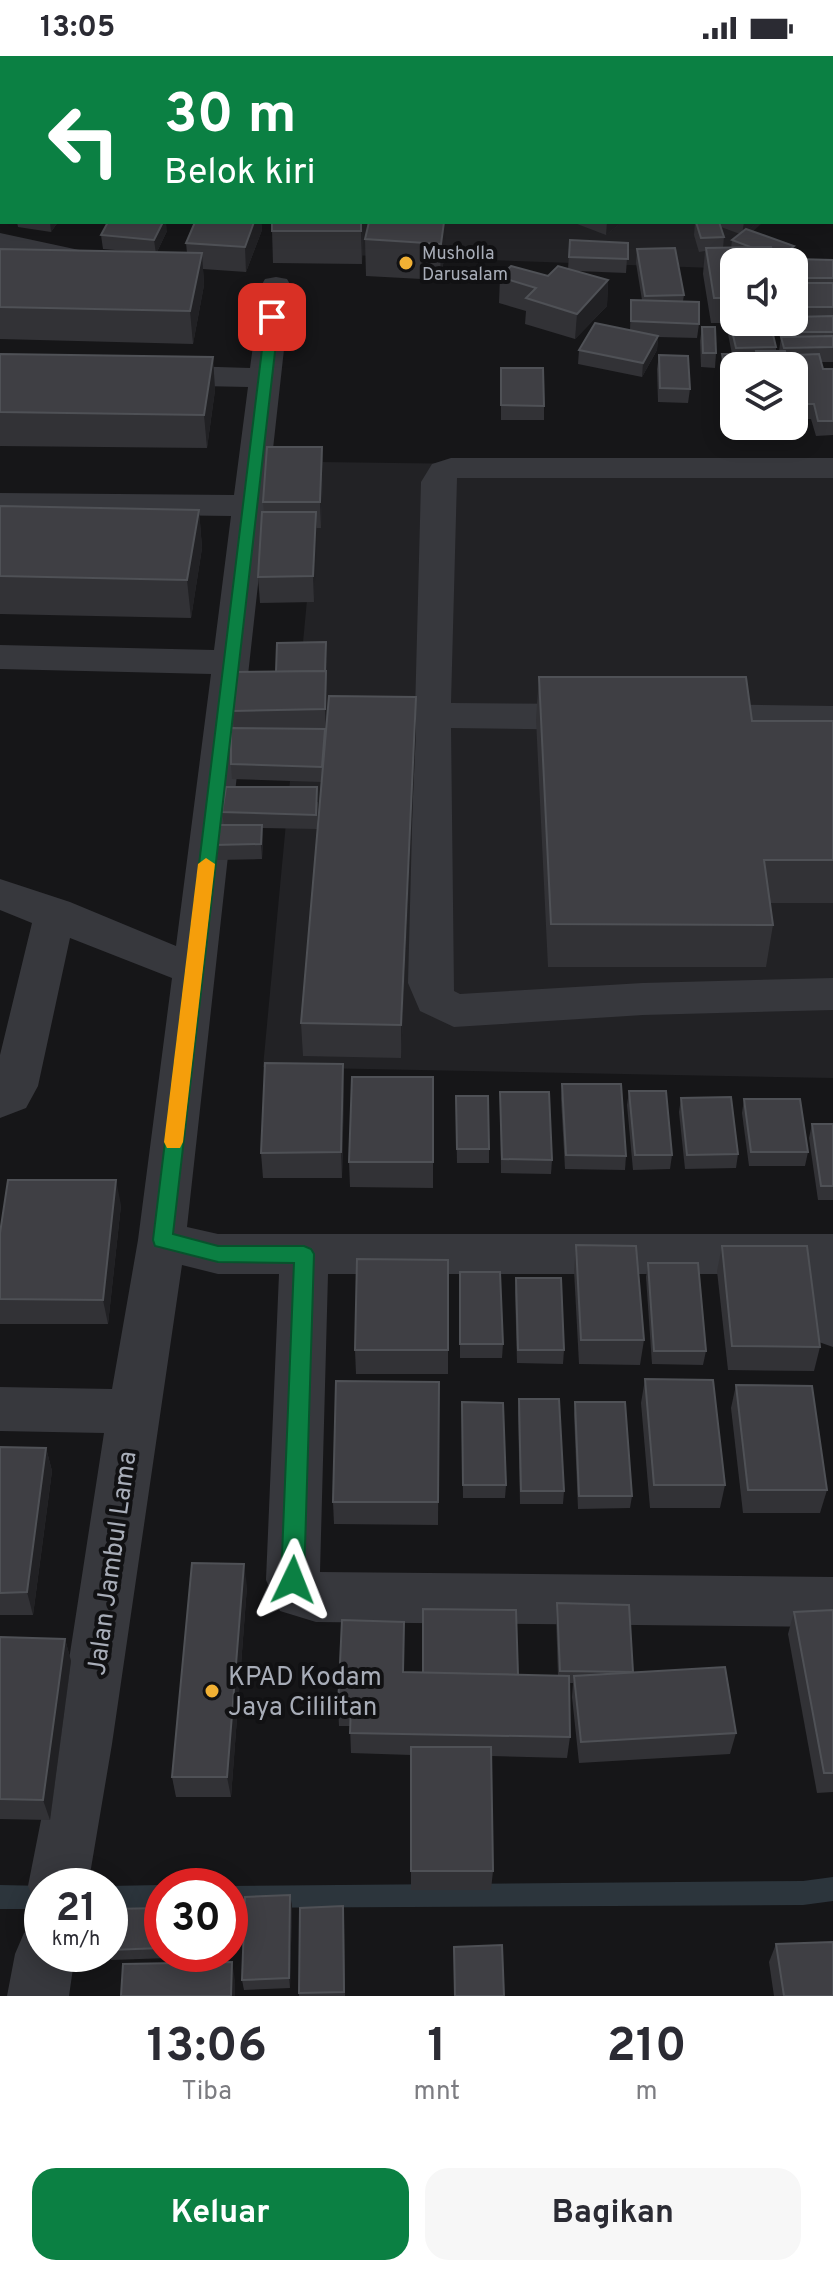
<!DOCTYPE html>
<html lang="id">
<head>
<meta charset="utf-8">
<style>
  body { margin:0; font-family:Overpass,sans-serif; background:#f7f7f7; color:#2b2b33; height:100vh; display:flex; flex-direction:column; font-size:30px; white-space:nowrap }
  * { box-sizing:border-box; margin:0 }
  p { font-size:26px; color:#7c7c81 }
  .icon { flex:none; width:44px; height:44px; fill:none; stroke:currentColor; stroke-width:2; stroke-linecap:round; stroke-linejoin:round }
  .map { position:relative; height:1940px; overflow:hidden }
  .panel { display:flex; flex-direction:column; background:#fff; flex:1 }
  .panel>* { flex:none }
  .hud { position:absolute; left:0px; top:0px; width:834px; height:168px; box-shadow:0 4px 20px #0003; background:#0b8043; color:#fff; overflow:hidden }
  .controls { position:absolute; left:720px; top:192px; display:grid; gap:16px }
  .controls a { display:grid; place-items:center; width:88px; height:88px; border-radius:16px; background:#fff; box-shadow:0 4px 20px #0003; font-size:40px }
  .speed { position:absolute; left:24px; top:1812px; display:flex; gap:16px; font-size:40px; font-weight:700; text-align:center }
  .speed>* { display:grid; place-content:center; width:104px; height:104px; border-radius:50%; background:#fff; box-shadow:0 4px 20px #0003; line-height:1 }
  .speed small { font-size:20px; font-weight:400 }
  .speed .limit { border:12px solid #d22; background:#fff; color:#111 }
  .pin { position:absolute; display:grid; place-items:center; width:68px; height:68px; color:#fff; margin:-34px; border-radius:16px; box-shadow:0 4px 12px #0006 }
  .me { position:absolute; width:88px; margin:-44px; rotate:2deg; stroke-linejoin:round; filter:drop-shadow(0 0 6px #0008) }
  .turn { display:flex; align-items:center; gap:28px; height:168px; padding:0 32px; font-size:36px }
  .turn .icon { width:104px; height:104px; stroke-width:2.5 }
  .turn b { display:block; font-size:56px; line-height:68px }
  .eta { display:flex; justify-content:space-evenly; align-items:center; height:136px; text-align:center }
  .eta b { font-size:48px; font-weight:700; line-height:56px }
  .cta { display:flex; gap:16px; margin-top:auto; padding:16px 32px }
  .cta a { flex:1; height:92px; border-radius:24px; background:#0b8043; color:#fff; font-size:32px; font-weight:700; line-height:92px; text-align:center }
  .cta a+a { background:#f7f7f7; color:#2b2b33 }
  .status { display:flex; justify-content:space-between; align-items:center; height:56px; padding:0 40px; background:#fff; direction:ltr }
  .status svg { height:22px; fill:currentColor }
  .map>svg:first-child { display:block }
  .built { fill:#222225 }
  .lines { fill:none; stroke-linecap:round; stroke-linejoin:round }
  .stream { fill:#2c353c; fill-rule:evenodd }
  .minor { fill:#37383d; fill-rule:evenodd }
  .wall { fill:#323236; fill-rule:evenodd }
  .shaded-wall { fill:#212124 }
  .building { fill:#3f3f44; stroke:#4f5156; stroke-width:2 }
  .route { fill:#0b8043; stroke:#07532c; stroke-width:2 }
  .slow { fill:#f59e0b }
  .poi-dot { fill:#f2b134; stroke:#111113; stroke-width:3 }
  .labels { text-anchor:middle; stroke-width:8; stroke-linejoin:round; paint-order:stroke }
  .far-poi-label { font-size:18px; fill:#a8adb8; stroke:#111113; text-anchor:start }
  .near-street-label { font-size:26px; fill:#a8adb8; stroke:#111113 }
  .near-poi-label { font-size:26px; fill:#a8adb8; stroke:#111113; text-anchor:start }
</style>
</head>
<body>
<div class="status"><b>13:05</b><svg viewBox="0 0 49 12"><path d="M0 12V9h3v3zM5 12V6h3v6zM10 12V3h3v9zM15 12V0h3v12zM26 1h20v11H26zM47 4h2v5h-2z"/></svg></div>
<div class="map">
<svg width="833" height="1940" viewBox="0 0 833 1940">
  <rect width="100%" height="100%" fill="#161618"/>
  <g class="built">
    <path d="M 0,0 L 833,0 L 833,100 L 832,2 L 2,2 L 2,51 Z"/>
    <path d="M 348,166 L 763,166 L 714,212 L 347,199 Z"/>
    <path d="M 320,406 L 833,413 L 833,1022 L 263,1011 Z"/>
  </g>
  <g class="lines">
    <g class="stream">
      <path d="M 833,1821 L 833,1845 L 803,1849 L 230,1852 L 230,1830 L 225,1830 L 803,1825 Z"/>
      <path d="M 0,1829 L 45,1830 L 42,1830 L 42,1853 L 0,1853 Z"/>
      <path d="M 162,1829 L 165,1830 L 162,1830 L 162,1853 L 110,1853 L 110,1830 L 107,1830 Z"/>
    </g>
    <g class="minor">
      <path d="M 0,177 L 107,200 L 111,206 L 107,212 L 96,215 L 0,195 Z"/>
      <path d="M 276,221 L 287,223 L 291,230 L 187,1171 L 218,1178 L 833,1178 L 833,1291 L 816,1285 L 808,1270 L 799,1218 L 328,1218 L 320,1516 L 833,1521 L 833,1571 L 316,1566 L 280,1555 L 266,1524 L 279,1218 L 218,1218 L 182,1209 L 112,1688 L 88,1830 L 42,1830 L 42,1853 L 37,1851 L 28,1830 L 56,1688 L 104,1377 L 0,1375 L 0,1331 L 112,1333 L 138,1184 L 172,922 L 70,882 L 38,1030 L 26,1052 L 0,1062 L 0,999 L 32,867 L 0,854 L 0,823 L 70,846 L 176,890 L 211,618 L 0,613 L 0,589 L 214,594 L 231,460 L 0,457 L 0,437 L 234,439 L 248,331 L 154,329 L 143,326 L 138,319 L 143,312 L 154,309 L 250,312 L 261,230 L 265,223 Z"/>
      <path d="M 451,402 L 833,402 L 833,422 L 457,422 L 451,647 L 595,648 L 609,652 L 614,661 L 609,670 L 595,674 L 451,672 L 454,935 L 460,938 L 643,927 L 833,922 L 833,954 L 643,959 L 454,971 L 420,955 L 408,927 L 421,426 L 432,408 Z"/>
      <path d="M 691,648 L 833,650 L 833,676 L 691,674 L 677,670 L 672,661 L 677,652 Z"/>
      <path d="M 42,1869 L 42,1898 L 75,1898 L 69,1940 L 7,1940 L 15,1898 L 24,1877 Z"/>
    </g>
  </g>
  <g class="wall">
    <path d="M 0,0 L 254,0 L 253,2 L 2,2 L 2,3 L 0,2 Z"/>
    <path d="M 407,0 L 716,0 L 723,2 L 407,2 Z"/>
    <rect x="0" y="104" width="2" height="51"/>
    <path d="M 17,166 L 58,166 L 51,176 L 18,171 Z"/>
    <path d="M 195,166 L 261,166 L 262,174 L 246,216 L 203,213 L 204,229 L 193,288 L 0,283 L 0,193 L 127,195 L 103,193 L 101,179 L 167,175 L 157,196 L 187,197 L 186,187 Z"/>
    <path d="M 363,166 L 362,208 L 273,207 L 272,175 Z"/>
    <path d="M 446,166 L 446,193 L 440,224 L 366,220 L 365,183 Z"/>
    <path d="M 572,166 L 622,166 L 606,179 Z"/>
    <path d="M 695,166 L 758,166 L 748,174 L 794,190 L 792,204 L 790,206 L 734,206 L 734,266 L 776,291 L 776,295 L 779,295 L 781,281 L 783,281 L 781,275 L 783,266 L 794,266 L 801,260 L 796,241 L 797,236 L 794,220 L 796,203 L 833,204 L 833,306 L 821,306 L 823,313 L 833,313 L 833,379 L 816,380 L 811,363 L 801,363 L 799,376 L 768,376 L 767,370 L 794,370 L 794,310 L 792,310 L 793,306 L 788,306 L 789,310 L 754,310 L 755,306 L 734,310 L 734,345 L 727,345 L 720,312 L 722,298 L 732,298 L 727,273 L 727,267 L 711,267 L 703,218 L 705,195 L 699,196 L 694,179 ZM 721,171 L 740,178 L 732,184 L 731,192 L 723,192 L 724,181 Z"/>
    <path d="M 570,184 L 628,187 L 626,217 L 577,215 L 608,224 L 607,250 L 575,283 L 525,268 L 526,255 L 499,247 L 500,221 L 548,220 L 568,213 Z"/>
    <path d="M 637,193 L 684,239 L 683,245 L 699,268 L 697,282 L 658,281 L 657,294 L 642,321 L 578,308 L 579,294 L 630,274 L 631,244 L 642,244 L 636,207 Z"/>
    <path d="M 702,271 L 716,297 L 715,312 L 701,311 L 700,285 Z"/>
    <path d="M 0,298 L 213,301 L 215,334 L 207,392 L 0,390 Z"/>
    <path d="M 659,299 L 690,333 L 688,347 L 658,346 L 657,313 Z"/>
    <path d="M 501,312 L 544,350 L 544,364 L 501,364 Z"/>
    <path d="M 322,391 L 323,417 L 321,472 L 316,472 L 314,546 L 260,547 L 258,521 L 264,456 L 263,446 Z"/>
    <path d="M 0,450 L 199,454 L 202,492 L 191,562 L 0,558 Z"/>
    <path d="M 326,586 L 327,664 L 416,675 L 401,1002 L 303,1000 L 301,967 L 321,726 L 232,723 L 231,708 L 234,672 L 232,655 L 276,616 Z"/>
    <path d="M 539,621 L 752,665 L 833,665 L 833,847 L 770,847 L 773,869 L 766,911 L 548,911 L 536,663 Z"/>
    <path d="M 318,746 L 317,773 L 262,772 L 263,783 L 262,803 L 216,804 L 215,789 L 224,769 L 222,756 Z"/>
    <path d="M 433,1021 L 433,1132 L 350,1131 L 349,1106 Z"/>
    <path d="M 562,1028 L 626,1100 L 625,1114 L 565,1113 L 561,1043 Z"/>
    <path d="M 344,1033 L 342,1122 L 263,1122 L 261,1097 Z"/>
    <path d="M 629,1035 L 672,1099 L 670,1113 L 633,1114 L 627,1049 Z"/>
    <path d="M 500,1036 L 552,1104 L 551,1118 L 501,1117 Z"/>
    <path d="M 681,1042 L 738,1098 L 736,1112 L 685,1113 L 679,1056 Z"/>
    <path d="M 744,1043 L 808,1096 L 805,1110 L 749,1110 L 742,1057 Z"/>
    <path d="M 456,1055 L 489,1093 L 489,1107 L 457,1107 Z"/>
    <path d="M 812,1068 L 833,1068 L 833,1144 L 818,1144 L 809,1082 Z"/>
    <path d="M 121,1149 L 108,1268 L 0,1268 L 0,1177 Z"/>
    <path d="M 576,1189 L 644,1284 L 640,1309 L 579,1308 L 574,1214 Z"/>
    <path d="M 722,1190 L 820,1291 L 814,1315 L 728,1314 L 717,1215 Z"/>
    <path d="M 648,1207 L 706,1295 L 703,1309 L 652,1308 L 646,1221 Z"/>
    <path d="M 460,1216 L 503,1288 L 502,1302 L 460,1302 Z"/>
    <path d="M 516,1222 L 564,1294 L 563,1308 L 517,1307 L 515,1236 Z"/>
    <path d="M 355,1294 L 448,1294 L 448,1318 L 356,1318 Z"/>
    <path d="M 645,1323 L 725,1429 L 720,1452 L 650,1452 L 641,1347 Z"/>
    <path d="M 439,1326 L 438,1469 L 334,1468 L 333,1446 Z"/>
    <path d="M 736,1329 L 827,1434 L 820,1457 L 743,1457 L 731,1352 Z"/>
    <path d="M 519,1343 L 564,1435 L 563,1448 L 520,1448 L 518,1356 Z"/>
    <path d="M 575,1346 L 632,1440 L 630,1452 L 578,1453 L 574,1359 Z"/>
    <path d="M 462,1360 L 506,1429 L 505,1442 L 463,1442 Z"/>
    <path d="M 0,1391 L 46,1392 L 52,1415 L 33,1559 L 0,1559 Z"/>
    <path d="M 247,1530 L 231,1741 L 176,1741 L 172,1721 Z"/>
    <path d="M 557,1547 L 633,1616 L 736,1677 L 730,1698 L 579,1707 L 572,1641 L 573,1627 L 569,1627 L 570,1681 L 567,1702 L 491,1700 L 493,1815 L 491,1834 L 411,1834 L 411,1699 L 351,1697 L 350,1670 L 339,1670 L 338,1650 L 404,1616 L 558,1620 L 556,1560 Z"/>
    <path d="M 833,1554 L 833,1736 L 817,1737 L 788,1578 L 794,1556 Z"/>
    <path d="M 0,1581 L 65,1583 L 71,1605 L 50,1764 L 0,1763 Z"/>
    <path d="M 292,1849 L 290,1932 L 244,1934 L 242,1924 Z"/>
    <path d="M 162,1852 L 162,1898 L 199,1898 L 198,1901 L 111,1904 L 109,1898 L 110,1898 L 110,1869 Z"/>
    <path d="M 300,1852 L 344,1861 L 345,1940 L 299,1940 Z"/>
    <path d="M 776,1888 L 833,1940 L 774,1940 L 769,1906 Z"/>
  </g>
  <g class="shaded-wall">
    <path d="M 221,0 L 254,0 L 253,2 L 212,2 Z"/>
    <path d="M 833,71 L 833,105 L 832,106 L 832,72 Z"/>
    <path d="M 50,166 L 58,166 L 51,176 Z"/>
    <path d="M 163,166 L 166,166 L 167,175 L 156,198 L 154,184 Z"/>
    <path d="M 254,166 L 261,166 L 262,174 L 246,216 L 245,191 Z"/>
    <path d="M 361,166 L 363,166 L 362,208 L 361,175 Z"/>
    <path d="M 444,166 L 446,166 L 446,193 L 440,224 L 441,188 Z"/>
    <path d="M 607,166 L 622,166 L 606,179 Z"/>
    <path d="M 744,166 L 758,166 L 742,179 Z"/>
    <path d="M 794,190 L 792,204 L 790,206 L 780,206 L 780,201 Z"/>
    <path d="M 202,197 L 204,229 L 193,288 L 190,255 Z"/>
    <path d="M 608,224 L 607,250 L 575,283 L 577,258 Z"/>
    <path d="M 658,280 L 657,294 L 642,321 L 643,307 Z"/>
    <path d="M 213,301 L 215,334 L 207,392 L 204,359 Z"/>
    <path d="M 322,391 L 323,417 L 321,472 L 320,446 Z"/>
    <path d="M 199,454 L 202,492 L 191,562 L 187,524 Z"/>
    <path d="M 316,456 L 317,482 L 314,546 L 313,520 Z"/>
    <path d="M 326,615 L 327,641 L 326,680 L 325,653 Z"/>
    <path d="M 416,641 L 416,675 L 401,1002 L 401,969 Z"/>
    <path d="M 262,769 L 263,783 L 262,803 L 261,788 Z"/>
    <path d="M 343,1008 L 344,1033 L 342,1122 L 341,1096 Z"/>
    <path d="M 116,1124 L 121,1149 L 108,1268 L 103,1244 Z"/>
    <path d="M 46,1392 L 52,1415 L 33,1559 L 27,1536 Z"/>
    <path d="M 244,1508 L 247,1530 L 231,1741 L 227,1721 Z"/>
    <path d="M 65,1583 L 71,1605 L 50,1764 L 43,1744 Z"/>
    <path d="M 290,1839 L 292,1849 L 290,1932 L 289,1922 Z"/>
    <path d="M 232,1906 L 235,1924 L 235,1940 L 231,1940 Z"/>
  </g>
  <g class="building">
    <path d="M 92,0 L 221,0 L 212,2 L 97,2 Z"/>
    <path d="M 420,0 L 716,0 L 723,2 L 417,2 Z"/>
    <rect x="0" y="104" width="2" height="26"/>
    <path d="M 108,166 L 163,166 L 154,184 L 101,179 Z"/>
    <path d="M 195,166 L 254,166 L 245,191 L 186,187 Z"/>
    <rect x="272" y="166" width="89" height="9"/>
    <path d="M 369,166 L 444,166 L 441,188 L 365,183 Z"/>
    <path d="M 696,166 L 719,166 L 724,181 L 701,182 Z"/>
    <path d="M 746,173 L 794,190 L 780,201 L 773,198 L 771,191 L 753,192 L 732,184 Z"/>
    <path d="M 570,184 L 628,187 L 628,203 L 569,201 Z"/>
    <path d="M 771,191 L 775,206 L 734,206 L 734,242 L 714,242 L 706,192 Z"/>
    <path d="M 675,192 L 684,239 L 645,240 L 637,193 Z"/>
    <path d="M 0,193 L 202,197 L 190,255 L 0,251 Z"/>
    <path d="M 796,203 L 833,204 L 833,222 L 799,222 Z"/>
    <path d="M 511,210 L 548,220 L 558,210 L 608,224 L 577,258 L 526,242 L 536,232 L 500,221 Z"/>
    <path d="M 798,227 L 833,227 L 833,251 L 804,251 Z"/>
    <path d="M 631,244 L 699,246 L 699,268 L 631,265 Z"/>
    <path d="M 728,258 L 734,258 L 734,266 L 770,266 L 776,291 L 736,292 Z"/>
    <path d="M 833,260 L 833,276 L 787,276 L 785,266 L 794,266 L 794,261 Z"/>
    <path d="M 595,267 L 658,280 L 643,307 L 579,294 Z"/>
    <path d="M 702,271 L 715,271 L 716,297 L 703,297 Z"/>
    <path d="M 833,280 L 833,291 L 784,292 L 781,281 Z"/>
    <path d="M 756,295 L 785,295 L 789,310 L 759,310 Z"/>
    <path d="M 0,298 L 213,301 L 204,359 L 0,356 Z"/>
    <path d="M 722,298 L 750,298 L 752,310 L 734,310 L 734,330 L 729,331 Z"/>
    <path d="M 819,298 L 823,313 L 833,313 L 833,365 L 818,365 L 814,348 L 801,348 L 798,334 L 794,334 L 801,362 L 794,362 L 794,314 L 798,314 L 794,299 Z"/>
    <path d="M 659,299 L 688,300 L 690,333 L 660,332 Z"/>
    <path d="M 501,312 L 543,312 L 544,350 L 501,349 Z"/>
    <path d="M 267,391 L 322,391 L 320,446 L 263,446 Z"/>
    <path d="M 0,450 L 199,454 L 187,524 L 0,520 Z"/>
    <path d="M 262,456 L 316,456 L 313,520 L 258,521 Z"/>
    <path d="M 326,586 L 325,615 L 276,616 L 277,587 Z"/>
    <path d="M 326,615 L 325,653 L 232,655 L 234,616 Z"/>
    <path d="M 539,621 L 746,621 L 752,665 L 833,665 L 833,804 L 764,804 L 773,869 L 551,868 Z"/>
    <path d="M 329,640 L 416,641 L 401,969 L 301,967 Z"/>
    <path d="M 231,672 L 325,673 L 322,711 L 231,708 Z"/>
    <path d="M 226,731 L 317,731 L 316,759 L 222,756 Z"/>
    <path d="M 216,769 L 262,769 L 261,788 L 215,789 Z"/>
    <path d="M 265,1007 L 343,1008 L 341,1096 L 261,1097 Z"/>
    <path d="M 352,1021 L 433,1021 L 433,1106 L 349,1106 Z"/>
    <path d="M 562,1028 L 621,1028 L 626,1100 L 566,1099 Z"/>
    <path d="M 629,1035 L 666,1035 L 672,1099 L 635,1099 Z"/>
    <path d="M 500,1036 L 549,1036 L 552,1104 L 502,1103 Z"/>
    <path d="M 456,1040 L 488,1040 L 489,1093 L 457,1093 Z"/>
    <path d="M 731,1041 L 738,1098 L 687,1099 L 681,1042 Z"/>
    <path d="M 744,1043 L 800,1043 L 808,1096 L 751,1096 Z"/>
    <path d="M 812,1068 L 833,1068 L 833,1130 L 821,1130 Z"/>
    <path d="M 8,1124 L 116,1124 L 103,1244 L 0,1243 L 0,1177 Z"/>
    <path d="M 576,1189 L 636,1190 L 644,1284 L 581,1284 Z"/>
    <path d="M 722,1190 L 807,1190 L 820,1291 L 732,1290 Z"/>
    <path d="M 357,1203 L 448,1204 L 448,1294 L 355,1294 Z"/>
    <path d="M 648,1207 L 698,1207 L 706,1295 L 654,1295 Z"/>
    <path d="M 460,1216 L 500,1216 L 503,1288 L 460,1288 Z"/>
    <path d="M 516,1222 L 561,1222 L 564,1294 L 518,1294 Z"/>
    <path d="M 645,1323 L 713,1324 L 725,1429 L 654,1429 Z"/>
    <path d="M 336,1325 L 439,1326 L 438,1446 L 333,1446 Z"/>
    <path d="M 736,1329 L 812,1330 L 827,1434 L 748,1434 Z"/>
    <path d="M 519,1343 L 559,1343 L 564,1435 L 521,1435 Z"/>
    <path d="M 462,1346 L 503,1347 L 506,1429 L 463,1429 Z"/>
    <path d="M 575,1346 L 625,1346 L 632,1440 L 579,1440 Z"/>
    <path d="M 0,1391 L 46,1392 L 27,1536 L 0,1537 Z"/>
    <path d="M 192,1507 L 244,1508 L 227,1721 L 172,1721 Z"/>
    <path d="M 557,1547 L 629,1549 L 633,1616 L 560,1615 Z"/>
    <path d="M 423,1553 L 516,1554 L 518,1619 L 423,1617 Z"/>
    <path d="M 833,1554 L 833,1717 L 824,1717 L 794,1556 Z"/>
    <path d="M 342,1564 L 404,1566 L 403,1616 L 569,1620 L 570,1681 L 350,1677 L 351,1649 L 338,1650 Z"/>
    <path d="M 0,1581 L 65,1583 L 43,1744 L 0,1743 Z"/>
    <path d="M 725,1611 L 736,1677 L 581,1686 L 574,1620 Z"/>
    <path d="M 411,1691 L 491,1691 L 493,1815 L 411,1815 Z"/>
    <path d="M 290,1839 L 289,1922 L 242,1924 L 245,1841 Z"/>
    <path d="M 343,1850 L 344,1936 L 299,1937 L 300,1852 Z"/>
    <path d="M 162,1852 L 162,1892 L 110,1894 L 111,1853 Z"/>
    <path d="M 833,1886 L 833,1940 L 784,1940 L 776,1888 Z"/>
    <path d="M 502,1889 L 504,1940 L 455,1940 L 454,1891 Z"/>
    <path d="M 232,1906 L 231,1940 L 121,1940 L 123,1908 Z"/>
  </g>
  <path class="route" d="M 272,257 L 279,261 L 173,1178 L 218,1190 L 304,1190 L 311,1193 L 314,1198 L 304,1524 L 300,1531 L 293,1534 L 285,1531 L 281,1524 L 294,1207 L 218,1206 L 155,1190 L 153,1184 L 266,261 Z"/>
  <path class="slow" d="M 206,802 L 215,808 L 183,1086 L 180,1092 L 167,1092 L 164,1086 L 198,808 Z"/>
  <g class="poi-dot">
    <circle cx="406" cy="207" r="8"/>
    <circle cx="212" cy="1635" r="8"/>
  </g>
  <g class="labels">
    <g class="far-poi-label">
      <text x="422" y="203">Musholla<tspan x="422" dy="21">Darusalam</tspan></text>
    </g>
    <g class="near-street-label">
      <text transform="translate(111 1507) rotate(-82)" y="9">Jalan Jambul Lama</text>
    </g>
    <g class="near-poi-label">
      <text x="228" y="1629">KPAD Kodam<tspan x="228" dy="30">Jaya Cililitan</tspan></text>
    </g>
  </g>
</svg>
<div class="controls">
<a><svg class="icon" aria-label="sound" viewBox="0 0 24 24"><path d="M4 9h4l5-4v14l-5-4H4zM17 9q2 3 0 6"/></svg></a>
<a><svg class="icon" aria-label="layers" viewBox="0 0 24 24"><path d="M12 4l9 5-9 5-9-5zM3 14l9 5 9-5"/></svg></a>
</div>
<div class="speed"><div>21<small>km/h</small></div><div class="limit">30</div></div>
<div class="pin" style="left:272px;top:261px;background:#d93025"><svg class="icon" aria-label="arrive" viewBox="0 0 24 24"><path d="M6 21V4h12l-3 4 3 4H6"/></svg></div>
<svg class="me" style="left:293px;top:1524px" viewBox="-20 -20 40 40"><path d="M0-17L14 15 0 8-14 15z" fill="#0b8043" stroke="#fff" stroke-width="4"/></svg>
<div class="hud">
<div class="turn"><svg class="icon" aria-label="left" viewBox="0 0 24 24"><path d="M17 20v-9H6M10 6l-5 5 5 5"/></svg><div><b>30 m</b>Belok kiri</div></div>
</div>
</div>
<section class="panel">
<div class="eta">
<div><b>13:06</b><p>Tiba</p></div>
<div><b>1</b><p>mnt</p></div>
<div><b>210</b><p>m</p></div>
</div>
<div class="cta"><a>Keluar</a><a>Bagikan</a></div>
</section>
</body>
</html>
